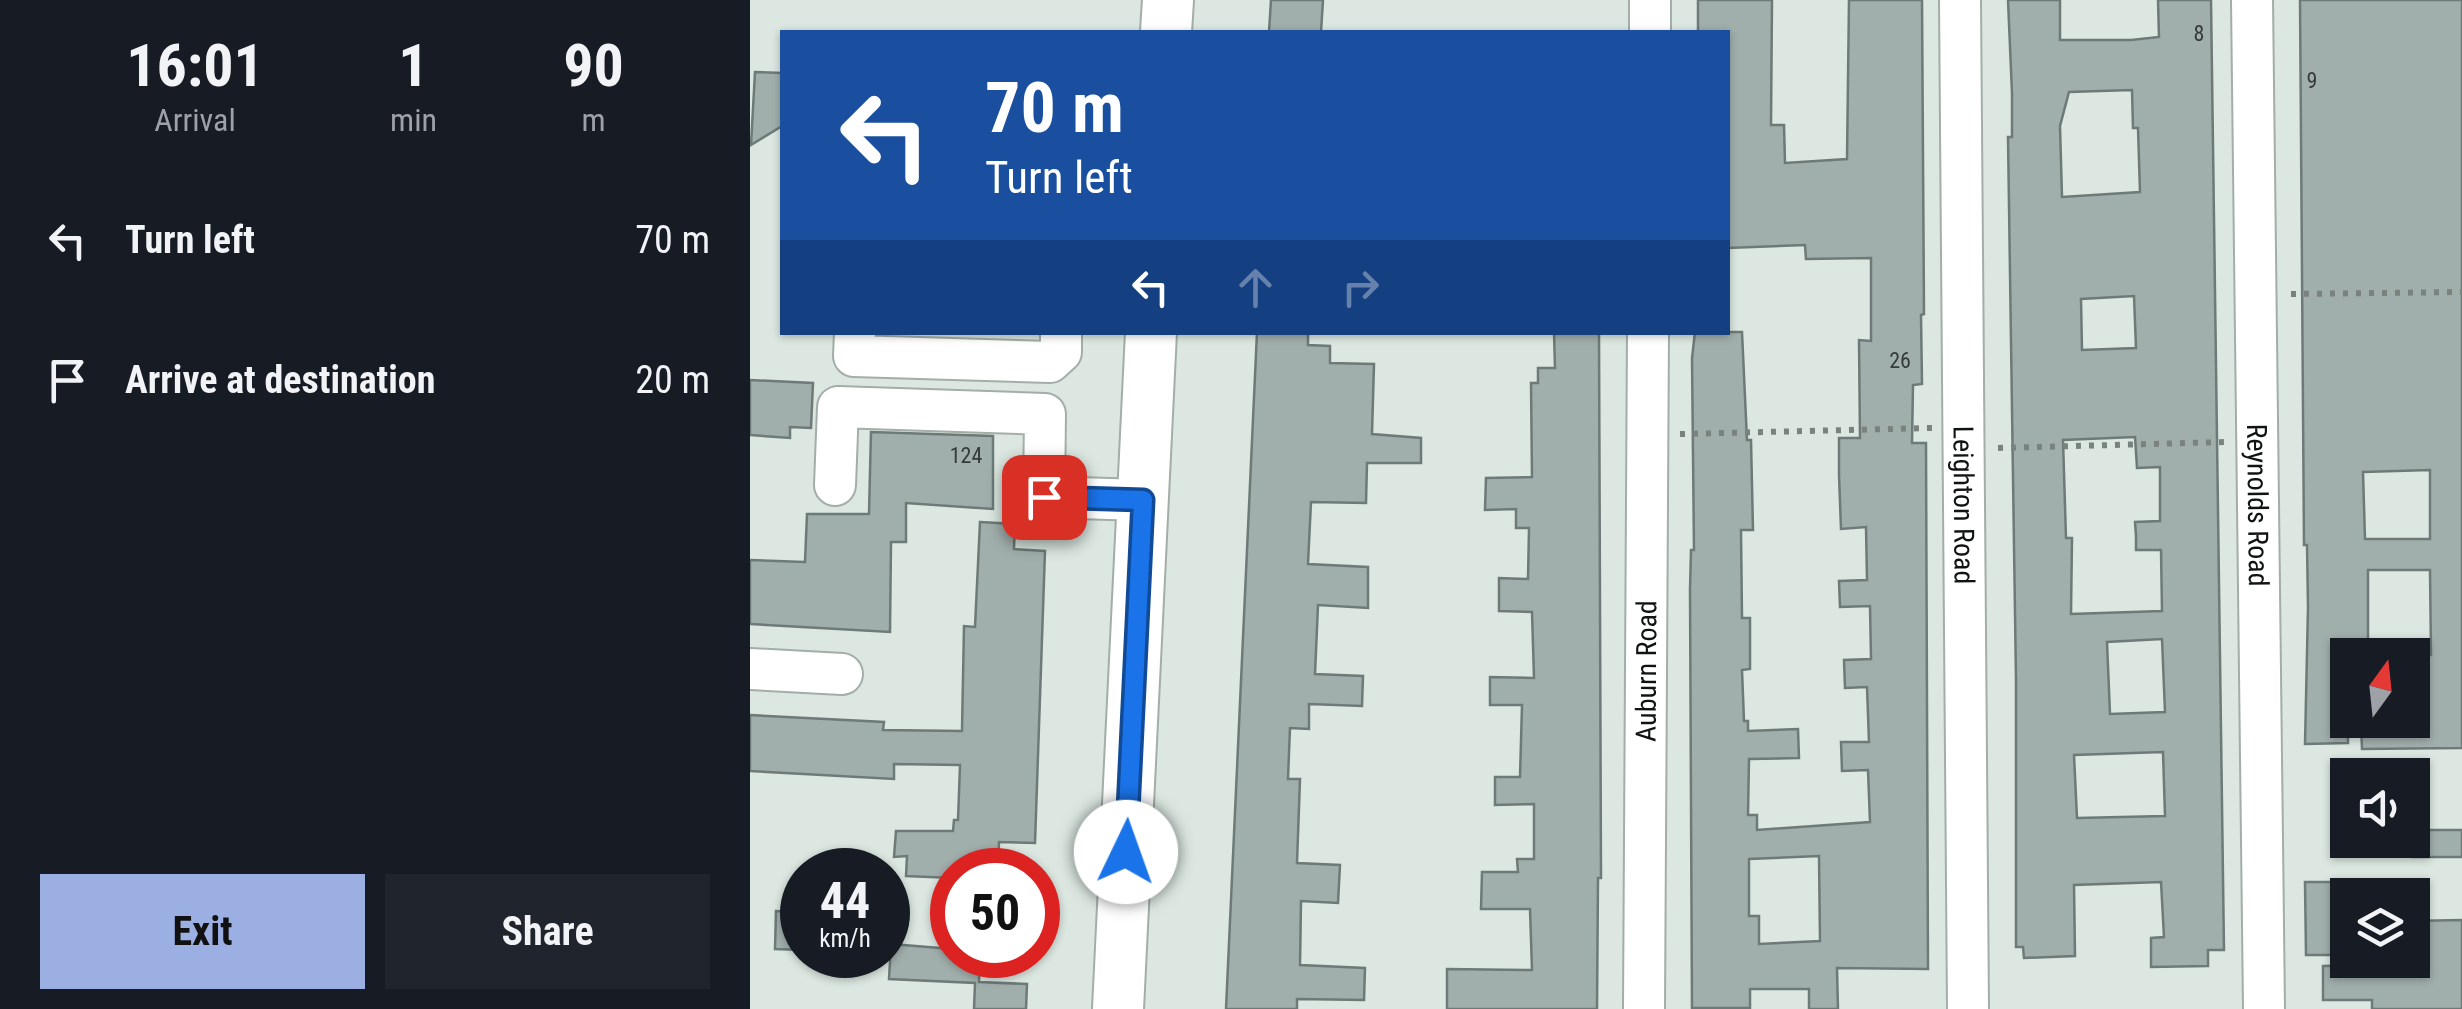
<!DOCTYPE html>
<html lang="en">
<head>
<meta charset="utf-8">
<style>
  body { margin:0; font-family:"Roboto Condensed",sans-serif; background:#20242c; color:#f1f3f6; height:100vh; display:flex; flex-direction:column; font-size:38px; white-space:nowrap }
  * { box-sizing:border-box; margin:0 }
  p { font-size:32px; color:#9ea1a6 }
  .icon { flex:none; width:55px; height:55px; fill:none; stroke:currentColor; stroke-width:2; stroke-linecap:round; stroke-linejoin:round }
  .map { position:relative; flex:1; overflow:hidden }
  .drawer { display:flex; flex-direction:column; background:#171b24; width:750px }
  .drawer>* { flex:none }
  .top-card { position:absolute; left:30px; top:30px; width:950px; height:305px; border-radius:0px; box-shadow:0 2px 8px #0004; background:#1a4fa0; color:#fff; overflow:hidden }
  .needle { width:65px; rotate:15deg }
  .fabs { position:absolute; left:1580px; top:638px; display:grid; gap:20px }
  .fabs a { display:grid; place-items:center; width:100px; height:100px; border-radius:0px; background:#171b24; box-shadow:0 2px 8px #0004; font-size:50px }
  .speed { position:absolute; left:30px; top:848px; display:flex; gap:20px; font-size:50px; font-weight:700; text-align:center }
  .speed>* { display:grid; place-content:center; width:130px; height:130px; border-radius:50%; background:#171b24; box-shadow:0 2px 8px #0004; line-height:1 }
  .speed small { font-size:25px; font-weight:400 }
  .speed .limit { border:15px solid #d22; background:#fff; color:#111 }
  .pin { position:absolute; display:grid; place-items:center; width:85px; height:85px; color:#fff; margin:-42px; border-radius:20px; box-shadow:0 5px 15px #0006 }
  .me { position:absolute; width:110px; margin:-55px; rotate:3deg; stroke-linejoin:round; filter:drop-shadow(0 0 8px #0008) }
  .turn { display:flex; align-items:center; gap:35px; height:210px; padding:0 40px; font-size:45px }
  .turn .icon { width:130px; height:130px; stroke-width:2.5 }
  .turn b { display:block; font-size:70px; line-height:85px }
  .lanes { display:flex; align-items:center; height:95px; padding:0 40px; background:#0003; justify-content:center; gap:50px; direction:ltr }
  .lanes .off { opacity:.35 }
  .eta { display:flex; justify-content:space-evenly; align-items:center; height:170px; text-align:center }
  .eta b { font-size:60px; font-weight:700; line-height:70px }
  .primary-button { display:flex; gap:20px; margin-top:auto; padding:20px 40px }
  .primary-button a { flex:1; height:115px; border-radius:0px; background:#9bafe3; color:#111; font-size:40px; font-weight:700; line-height:115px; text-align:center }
  .primary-button a+a { background:#20242c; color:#f1f3f6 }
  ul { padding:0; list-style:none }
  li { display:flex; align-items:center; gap:30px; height:140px; padding:0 40px }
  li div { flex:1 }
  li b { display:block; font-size:38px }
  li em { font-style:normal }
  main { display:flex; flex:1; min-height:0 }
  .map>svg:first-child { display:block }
  .building { fill:#a1afac; stroke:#6d7a77; stroke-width:2.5; fill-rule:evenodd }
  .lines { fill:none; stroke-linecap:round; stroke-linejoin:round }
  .minor-casing { stroke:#a2aea7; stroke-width:44 }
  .major-casing { stroke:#a2aea7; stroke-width:54 }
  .path { stroke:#7a827d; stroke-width:6; stroke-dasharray:5 8; stroke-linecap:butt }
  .minor { stroke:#fff; stroke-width:40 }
  .major { stroke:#fff; stroke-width:50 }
  .route-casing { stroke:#114b97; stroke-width:25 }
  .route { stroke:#1a73e8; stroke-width:18 }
  .labels { text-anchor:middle; stroke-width:8; stroke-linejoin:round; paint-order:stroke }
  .number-label { font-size:22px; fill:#343b38 }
  .street-label { font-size:28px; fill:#0f1411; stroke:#fff }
</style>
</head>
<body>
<main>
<section class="drawer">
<div class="eta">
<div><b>16:01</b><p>Arrival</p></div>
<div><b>1</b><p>min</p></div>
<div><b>90</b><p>m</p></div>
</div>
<ul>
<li><svg class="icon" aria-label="left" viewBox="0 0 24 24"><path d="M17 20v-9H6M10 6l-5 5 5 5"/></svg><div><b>Turn left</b></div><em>70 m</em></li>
<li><svg class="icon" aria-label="arrive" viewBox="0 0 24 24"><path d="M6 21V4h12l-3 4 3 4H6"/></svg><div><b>Arrive at destination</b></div><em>20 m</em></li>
</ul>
<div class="primary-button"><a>Exit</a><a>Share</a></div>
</section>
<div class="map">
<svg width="1712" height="1009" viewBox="0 0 1712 1009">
  <rect width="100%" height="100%" fill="#dbe7e0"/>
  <g class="building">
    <path d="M 521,0 L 573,0 L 571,32 L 519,32 Z"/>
    <path d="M 948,0 L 1022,0 L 1021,125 L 1034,125 L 1035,163 L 1097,159 L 1099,0 L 1172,0 L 1174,314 L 1171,315 L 1172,384 L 1163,385 L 1162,443 L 1176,443 L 1178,969 L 1087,968 L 1088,1009 L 1059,1009 L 1059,989 L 1000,989 L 1000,1008 L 942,1008 L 940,590 L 941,550 L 944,550 L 942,358 L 945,332 L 992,332 L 997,440 L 1001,440 L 1003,530 L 991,530 L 992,618 L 1000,618 L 1000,669 L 992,670 L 994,721 L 998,721 L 998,731 L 1048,729 L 1049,758 L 999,759 L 998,815 L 1007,815 L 1007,830 L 1120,822 L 1118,770 L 1092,771 L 1091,742 L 1119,742 L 1117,687 L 1095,688 L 1094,660 L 1121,659 L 1120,606 L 1090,607 L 1089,581 L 1117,580 L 1116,527 L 1091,529 L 1089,475 L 1089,438 L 1110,438 L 1109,340 L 1121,341 L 1121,258 L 1056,259 L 1055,245 L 978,248 L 978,32 L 948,32 ZM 1069,856 L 1070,941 L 1009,944 L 1009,916 L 999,916 L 999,859 Z"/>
    <path d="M 1258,0 L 1310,0 L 1310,40 L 1381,40 L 1409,37 L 1408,0 L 1461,0 L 1474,950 L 1458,950 L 1458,966 L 1401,967 L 1401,938 L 1414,937 L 1411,882 L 1324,885 L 1325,956 L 1274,958 L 1273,947 L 1266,947 L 1266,681 L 1258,137 L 1262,137 L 1262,93 ZM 1382,90 L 1383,128 L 1388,128 L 1390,192 L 1312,197 L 1310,126 L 1319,92 ZM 1384,296 L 1386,348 L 1332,350 L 1331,299 ZM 1385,437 L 1387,468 L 1410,467 L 1410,521 L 1385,522 L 1386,536 L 1386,550 L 1411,550 L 1412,611 L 1321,614 L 1322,538 L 1316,538 L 1313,440 ZM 1412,639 L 1415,712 L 1360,714 L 1357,642 ZM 1413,752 L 1415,816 L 1327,818 L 1324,755 Z"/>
    <path d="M 1550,0 L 1712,0 L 1712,748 L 1612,749 L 1611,725 L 1668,724 L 1666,655 L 1681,655 L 1680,570 L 1618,570 L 1618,655 L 1598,655 L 1598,743 L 1555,744 L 1558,607 L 1557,545 L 1554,545 ZM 1680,470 L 1680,539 L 1615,539 L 1613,472 Z"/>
    <path d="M 5,72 L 32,73 L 32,126 L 1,145 Z"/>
    <path d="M 507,332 L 558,332 L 558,345 L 580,346 L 580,363 L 624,364 L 622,434 L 671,438 L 671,463 L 617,463 L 616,503 L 561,502 L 558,564 L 618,567 L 618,608 L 568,605 L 565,674 L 613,676 L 612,706 L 559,704 L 559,729 L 540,728 L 538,779 L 550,779 L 547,863 L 590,865 L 588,903 L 551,901 L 550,965 L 615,968 L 614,1000 L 547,999 L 547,1009 L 476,1009 Z"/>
    <path d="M 804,332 L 849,332 L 851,878 L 848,878 L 847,1009 L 697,1009 L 697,969 L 782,970 L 780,909 L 731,909 L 732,872 L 768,872 L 767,859 L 784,859 L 784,804 L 745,805 L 745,777 L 770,777 L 772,705 L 740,705 L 740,677 L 784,678 L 782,612 L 749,611 L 749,578 L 778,579 L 779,528 L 766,528 L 766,509 L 735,510 L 736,478 L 782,477 L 781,383 L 788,383 L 788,368 L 805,368 Z"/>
    <path d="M 0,380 L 63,383 L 61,428 L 40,427 L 40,438 L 0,435 Z"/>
    <path d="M 121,432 L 243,436 L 243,509 L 156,503 L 156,542 L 141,542 L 140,632 L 0,624 L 0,560 L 55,562 L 57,514 L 119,514 Z"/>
    <path d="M 230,522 L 265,524 L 264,549 L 295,551 L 285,843 L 249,842 L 248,870 L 202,870 L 202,878 L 156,876 L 157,856 L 144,857 L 146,831 L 203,831 L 204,820 L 208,820 L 210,765 L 144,764 L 144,779 L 0,771 L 0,715 L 134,722 L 133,730 L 212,731 L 214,626 L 225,627 Z"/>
    <rect x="1662" y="830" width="50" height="27"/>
    <path d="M 1555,882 L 1598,882 L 1598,955 L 1556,955 Z"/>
    <path d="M 26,911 L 52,913 L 52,950 L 25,949 Z"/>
    <path d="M 1712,920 L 1712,1009 L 1622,1009 L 1622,1000 L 1573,1000 L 1573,966 L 1662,964 L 1662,921 Z"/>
    <path d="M 141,944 L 202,949 L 202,955 L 230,955 L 229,982 L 277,984 L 276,1009 L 224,1009 L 225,983 L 139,979 Z"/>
  </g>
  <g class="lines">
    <defs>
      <g id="minor">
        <path id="s1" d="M 1210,0 L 1218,1009"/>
        <path id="s2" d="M 1502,0 L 1514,1009"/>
        <path d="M 900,32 L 900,0"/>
        <path d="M 105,332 L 104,356 L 300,362 L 311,352 L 311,332"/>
        <path d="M 85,485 L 88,407 L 295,414 L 294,497 L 393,500"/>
        <path d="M 0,669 L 92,674"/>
        <path id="s3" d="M 894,1009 L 898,332"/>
      </g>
      <g id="major">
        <path d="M 416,32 L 418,0"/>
        <path d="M 368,1009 L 401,332"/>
      </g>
    </defs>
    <use href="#minor" class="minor-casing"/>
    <use href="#major" class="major-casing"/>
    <g class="path">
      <path d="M 1541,294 L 1712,292"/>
      <path d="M 930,434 L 1182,428"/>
      <path d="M 1248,448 L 1476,442"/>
    </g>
    <use href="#minor" class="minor"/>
    <use href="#major" class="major"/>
  </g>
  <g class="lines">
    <defs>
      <path id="route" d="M 294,497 L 393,500 L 376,852"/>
    </defs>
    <use href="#route" class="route-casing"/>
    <use href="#route" class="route"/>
  </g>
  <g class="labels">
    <g class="number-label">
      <text x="1449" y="41">8</text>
      <text x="1562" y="88">9</text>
      <text x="1150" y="368">26</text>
      <text x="216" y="463">124</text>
    </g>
    <g class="street-label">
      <text dy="10" stroke="none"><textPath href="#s1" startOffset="505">Leighton Road</textPath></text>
      <text dy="10" stroke="none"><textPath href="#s2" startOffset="505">Reynolds Road</textPath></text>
      <text dy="10" stroke="none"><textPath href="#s3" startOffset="338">Auburn Road</textPath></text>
    </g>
  </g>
</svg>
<div class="fabs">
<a><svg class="needle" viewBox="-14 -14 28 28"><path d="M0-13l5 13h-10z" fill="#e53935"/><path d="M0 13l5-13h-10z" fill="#9ea1a6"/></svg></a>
<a><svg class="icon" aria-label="sound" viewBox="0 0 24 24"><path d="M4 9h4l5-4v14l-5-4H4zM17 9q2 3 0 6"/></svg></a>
<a><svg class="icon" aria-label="layers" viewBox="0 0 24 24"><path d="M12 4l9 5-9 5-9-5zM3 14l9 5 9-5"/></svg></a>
</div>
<div class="speed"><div>44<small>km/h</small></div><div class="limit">50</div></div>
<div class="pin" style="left:294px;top:497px;background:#d93025"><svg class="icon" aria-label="arrive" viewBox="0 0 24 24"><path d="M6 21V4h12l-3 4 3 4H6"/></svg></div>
<svg class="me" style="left:376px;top:852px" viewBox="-20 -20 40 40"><circle r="19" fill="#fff"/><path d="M0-13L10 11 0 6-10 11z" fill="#1a73e8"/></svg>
<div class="top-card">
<div class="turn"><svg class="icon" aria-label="left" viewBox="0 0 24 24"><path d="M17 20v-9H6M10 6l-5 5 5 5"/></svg><div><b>70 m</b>Turn left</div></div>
<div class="lanes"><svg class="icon" aria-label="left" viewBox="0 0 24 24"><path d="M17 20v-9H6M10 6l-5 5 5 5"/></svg><svg class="icon off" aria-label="ahead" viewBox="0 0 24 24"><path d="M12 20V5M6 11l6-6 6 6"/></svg><svg class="icon off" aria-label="right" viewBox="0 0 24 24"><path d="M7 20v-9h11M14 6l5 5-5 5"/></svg></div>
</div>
</div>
</main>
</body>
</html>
